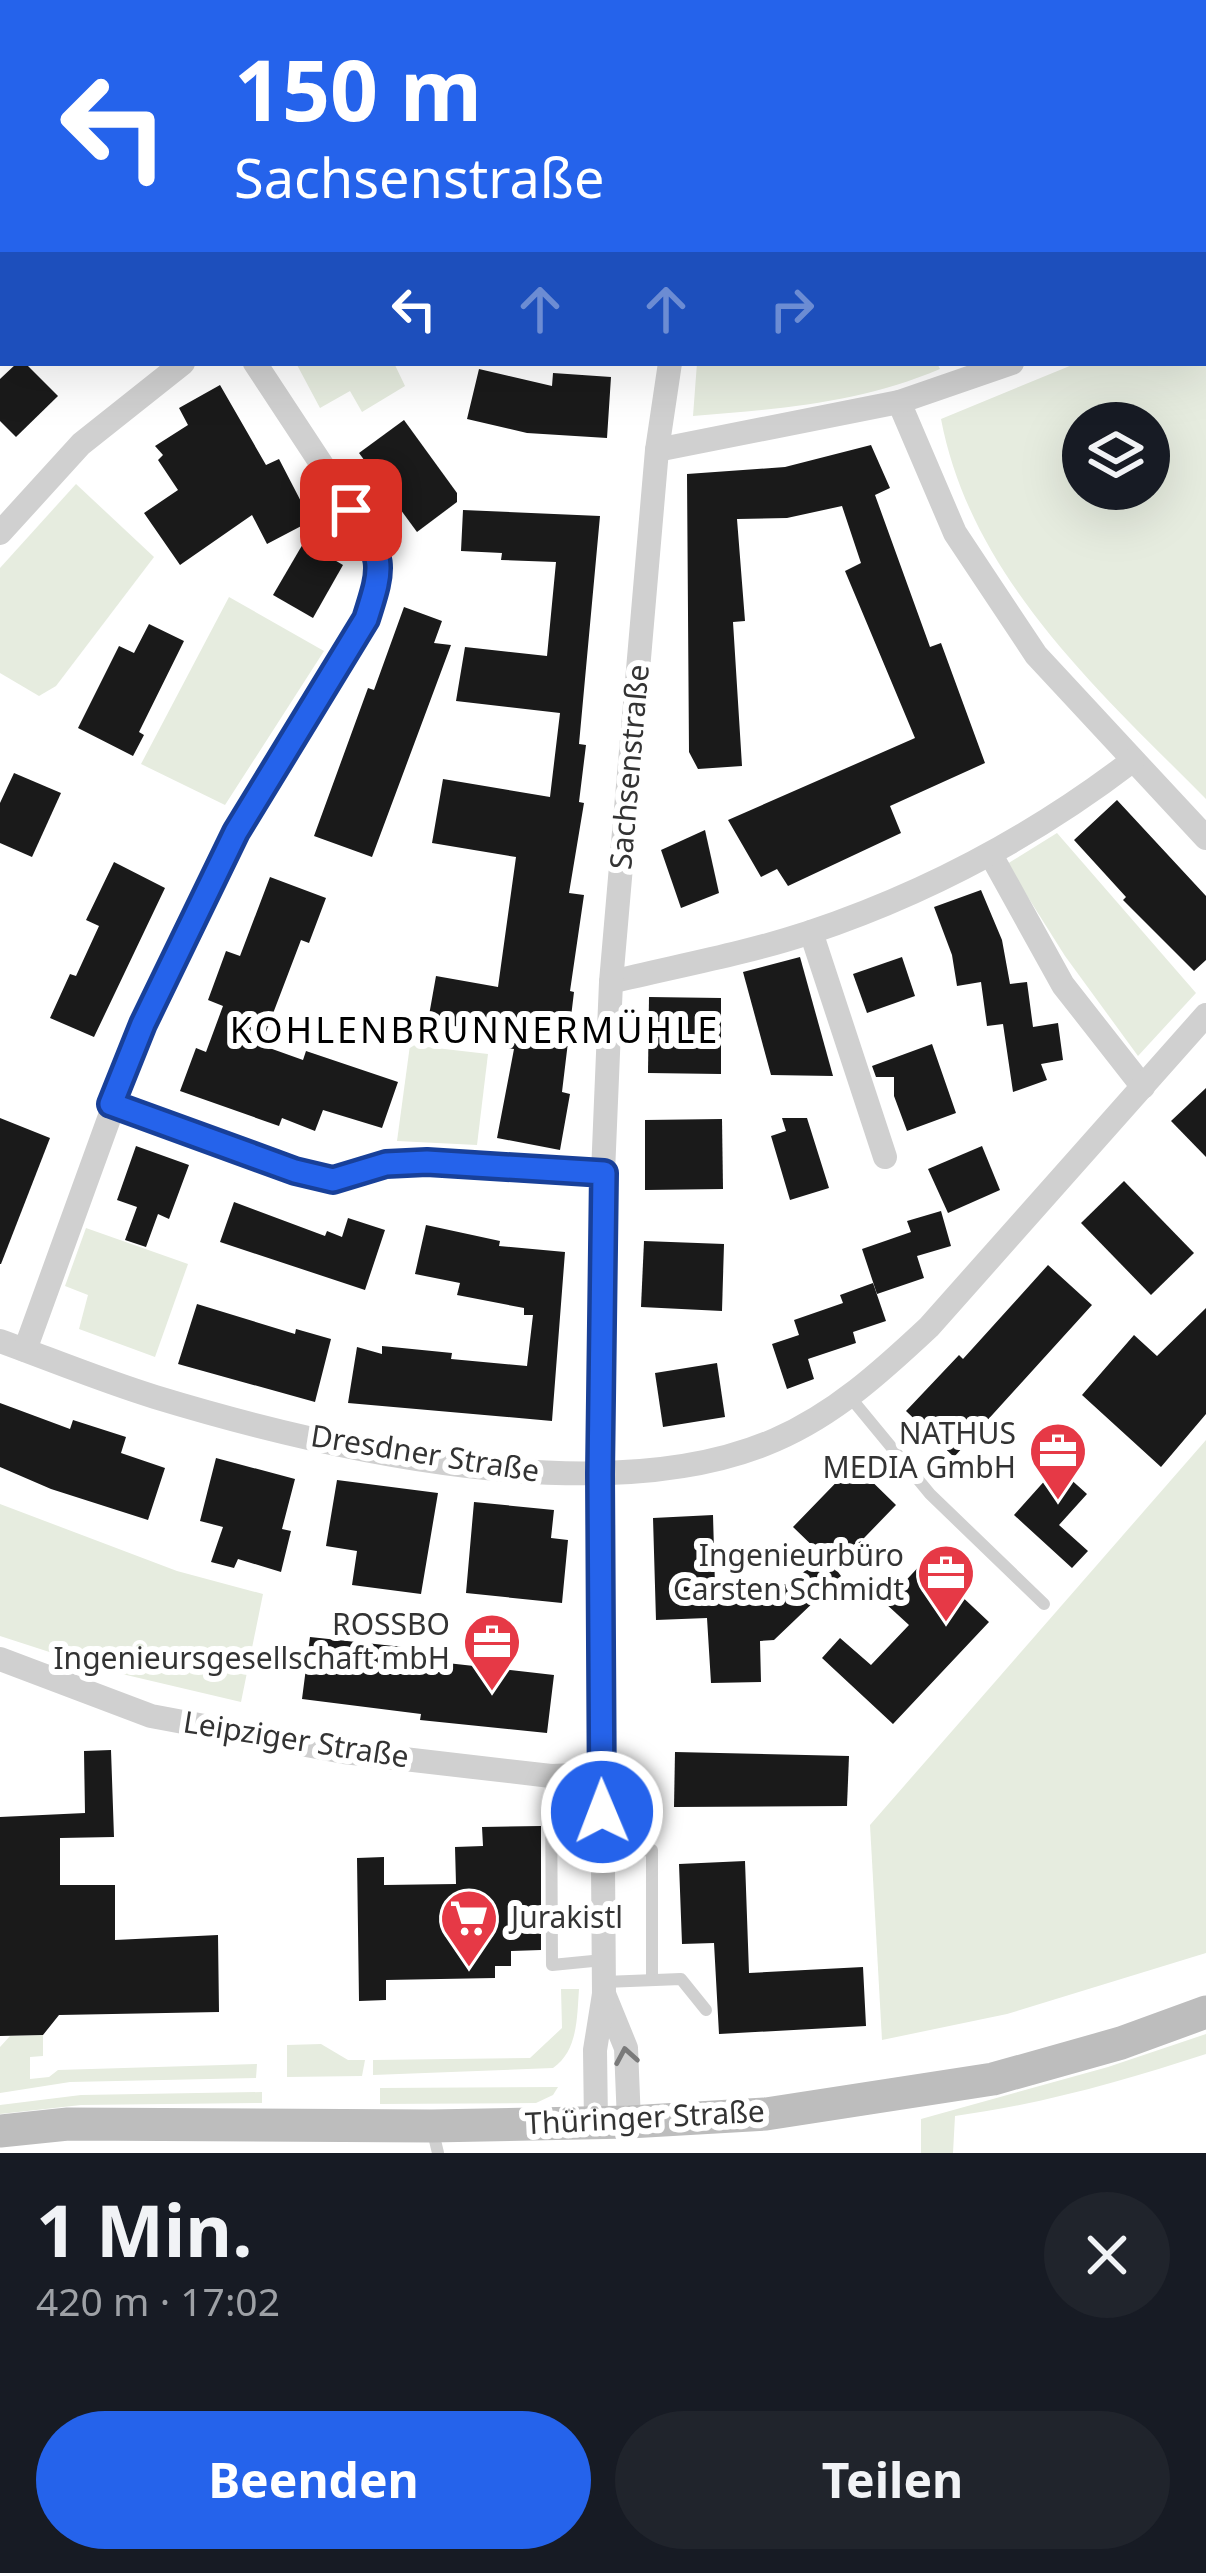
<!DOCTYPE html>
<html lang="de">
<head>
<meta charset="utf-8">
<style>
  body { margin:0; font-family:"Noto Sans",sans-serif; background:#20242c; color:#f1f3f6; height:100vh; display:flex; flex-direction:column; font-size:45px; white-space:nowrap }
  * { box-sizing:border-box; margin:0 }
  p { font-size:39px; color:#9ea1a6 }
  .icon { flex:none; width:66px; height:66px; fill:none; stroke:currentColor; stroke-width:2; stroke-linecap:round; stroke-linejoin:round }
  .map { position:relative; height:2153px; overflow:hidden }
  .panel { display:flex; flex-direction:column; background:#171b24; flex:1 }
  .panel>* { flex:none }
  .top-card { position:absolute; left:0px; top:0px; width:1206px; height:366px; box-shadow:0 12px 48px #0002; background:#2563eb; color:#fff; overflow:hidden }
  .fabs { position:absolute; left:1062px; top:402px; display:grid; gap:24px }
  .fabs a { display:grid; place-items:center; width:108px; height:108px; border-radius:50%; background:#171b24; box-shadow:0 12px 48px #0002; font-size:60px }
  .pin { position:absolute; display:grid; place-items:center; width:102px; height:102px; color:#fff; margin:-51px; border-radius:24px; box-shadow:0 6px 18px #0006 }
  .me { position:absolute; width:132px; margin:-66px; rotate:359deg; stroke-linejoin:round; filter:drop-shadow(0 0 9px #0008) }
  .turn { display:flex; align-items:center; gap:42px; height:252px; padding:0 36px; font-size:54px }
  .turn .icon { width:156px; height:156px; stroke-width:2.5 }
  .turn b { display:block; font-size:84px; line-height:102px }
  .lanes { display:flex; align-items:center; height:114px; padding:0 36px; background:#0003; justify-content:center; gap:60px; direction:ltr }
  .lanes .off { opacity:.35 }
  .round { display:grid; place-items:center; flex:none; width:126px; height:126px; border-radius:63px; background:#20242c }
  .headline { display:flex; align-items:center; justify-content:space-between; height:204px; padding:0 36px }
  h1 { font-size:72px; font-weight:700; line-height:90px }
  .cta { display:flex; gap:24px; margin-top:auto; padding:24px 36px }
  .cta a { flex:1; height:138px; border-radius:72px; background:#2563eb; color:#fff; font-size:48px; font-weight:700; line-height:138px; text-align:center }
  .cta a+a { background:#20242c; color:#f1f3f6 }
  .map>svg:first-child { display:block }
  .green { fill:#e6ecdf; fill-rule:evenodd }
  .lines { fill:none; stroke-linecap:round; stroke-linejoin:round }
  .stream { stroke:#cfe2ee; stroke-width:9 }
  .building { fill:#1a1a1a }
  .lane { stroke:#d0d0d0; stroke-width:12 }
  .street { stroke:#d0d0d0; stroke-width:24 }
  .secondary { stroke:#bdbdbd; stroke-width:33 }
  .oneway { stroke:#7a7a7a }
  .route-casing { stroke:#184099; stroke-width:30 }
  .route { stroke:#2563eb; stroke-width:21 }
  .labels { text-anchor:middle; stroke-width:12; stroke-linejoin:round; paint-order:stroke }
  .street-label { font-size:30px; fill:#333; stroke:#fff }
  .poi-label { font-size:30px; fill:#333; stroke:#fff; text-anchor:end }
  .quarter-label { font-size:36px; letter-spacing:3px; fill:#000; stroke:#fff }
</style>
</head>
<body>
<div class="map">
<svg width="1206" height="2153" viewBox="0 0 1206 2153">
  <rect width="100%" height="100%" fill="#fff"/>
  <g class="green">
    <path d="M 207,0 L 666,0 L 202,3 Z"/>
    <path d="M 1206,341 L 1206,799 C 1098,690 971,577 941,419 L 1077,363 L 1203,363 ZM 1083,423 L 1149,423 L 1149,489 L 1083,489 Z"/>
    <path d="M 296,363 L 394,363 L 405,386 L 362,412 L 350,391 L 320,408 Z"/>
    <path d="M 697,363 L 937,363 L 940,369 C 860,403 779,409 693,416 Z"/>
    <path d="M 76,484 L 154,557 L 56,686 L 39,696 L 0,673 L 0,568 Z"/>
    <path d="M 229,597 L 324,651 L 225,805 L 141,764 Z"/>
    <path d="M 1057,833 L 1196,993 L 1138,1056 L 1065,956 L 1007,864 Z"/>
    <path d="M 410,1045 L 488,1054 L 477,1145 L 397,1141 Z"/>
    <path d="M 86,1228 L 188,1264 L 155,1357 L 79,1329 L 88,1295 L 65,1286 Z"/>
    <path d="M 1206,1440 L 1206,1953 L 1007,2014 L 882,2040 L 870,1825 Z"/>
    <path d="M 0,1504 L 177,1571 L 263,1594 L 241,1702 L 105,1670 L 0,1636 Z"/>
    <path d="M 561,1989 L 579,1989 C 577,2017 578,2051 553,2068 L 373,2075 L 373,2060 L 530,2058 L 562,2028 Z"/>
    <path d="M 1206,2034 L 1206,2054 C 1123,2081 1042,2104 955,2116 L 953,2153 L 921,2153 L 921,2119 L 1108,2067 Z"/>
    <path d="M 43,2035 L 43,2056 L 30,2057 L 30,2079 L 49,2077 L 58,2070 L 257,2064 L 256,2078 L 70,2082 L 0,2093 L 0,2047 L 10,2036 Z"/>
    <path d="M 321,2044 L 348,2060 L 365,2060 L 362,2076 L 287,2077 L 287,2045 Z"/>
    <path d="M 558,2087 L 553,2095 L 536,2103 L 380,2104 L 380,2088 Z"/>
    <path d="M 262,2092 L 262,2103 L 81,2105 L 0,2114 L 0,2105 L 81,2095 Z"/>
  </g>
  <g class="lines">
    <path class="stream" d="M 306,3 L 313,0"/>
  </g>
  <g class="building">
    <path d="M 17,363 L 25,363 L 58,396 L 16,437 L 0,421 L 0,379 Z"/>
    <path d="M 479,369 L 552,386 L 553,373 L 611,377 L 607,438 L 527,433 L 467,419 Z"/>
    <path d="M 220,385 L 266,465 L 279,459 L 307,513 L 307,523 L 267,544 L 252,515 L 180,565 L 144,513 L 178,490 L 158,460 L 163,455 L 155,446 L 188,425 L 179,408 Z"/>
    <path d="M 404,420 L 457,493 L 457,502 L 417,532 L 359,453 Z"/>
    <path d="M 871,445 L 890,488 L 875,495 L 930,647 L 941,643 L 985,763 L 890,806 L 901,833 L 788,886 L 777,869 L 761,877 L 728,820 L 915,738 L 845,571 L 861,563 L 842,506 L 787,518 L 737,519 L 745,621 L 733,622 L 742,766 L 698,769 L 689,752 L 687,474 L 785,467 Z"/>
    <path d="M 463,510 L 600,516 L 579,744 L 586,745 L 579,802 L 584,803 L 569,893 L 584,895 L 570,991 L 574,992 L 562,1092 L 570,1094 L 560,1150 L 497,1138 L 514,1049 L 507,1048 L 508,1036 L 428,1021 L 436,976 L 498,987 L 516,857 L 432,843 L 443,779 L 550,797 L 560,713 L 456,701 L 465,647 L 547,656 L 556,562 L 501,560 L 502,553 L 461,551 Z"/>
    <path d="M 304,542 L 343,565 L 313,618 L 273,595 Z"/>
    <path d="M 404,607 L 442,621 L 434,643 L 451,645 L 372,857 L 314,836 L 368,688 L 374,690 Z"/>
    <path d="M 149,624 L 184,641 L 139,732 L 144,735 L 133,756 L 78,728 L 119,646 L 134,653 Z"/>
    <path d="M 14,773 L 61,793 L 32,857 L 0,843 L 0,803 Z"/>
    <path d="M 1117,800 L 1206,896 L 1206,960 L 1194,971 L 1123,900 L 1126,897 L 1074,840 Z"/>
    <path d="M 705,830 L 719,893 L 681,908 L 661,850 Z"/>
    <path d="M 114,862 L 165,888 L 94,1037 L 50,1018 L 70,974 L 76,976 L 99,926 L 86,920 Z"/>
    <path d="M 270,877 L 326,898 L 309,943 L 301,940 L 261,1045 L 303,1060 L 306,1051 L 398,1082 L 382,1128 L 323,1110 L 315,1131 L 282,1118 L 279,1126 L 180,1091 L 196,1048 L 206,1052 L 223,1006 L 208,1000 L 226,951 L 240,956 Z"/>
    <path d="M 981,890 L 1002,940 L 1010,984 L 1027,982 L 1033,1027 L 1058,1023 L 1063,1060 L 1041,1064 L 1047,1080 L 1013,1092 L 1003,1024 L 987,1026 L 981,982 L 957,986 L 952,955 L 934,907 Z"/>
    <path d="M 800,957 L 833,1076 L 771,1075 L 743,972 Z"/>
    <path d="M 902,957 L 915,996 L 867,1013 L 853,974 Z"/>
    <path d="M 649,997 L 721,998 L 721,1074 L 648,1073 Z"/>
    <path d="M 932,1044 L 956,1113 L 907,1131 L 894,1096 L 894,1077 L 876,1077 L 872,1066 Z"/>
    <path d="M 1206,1088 L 1206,1157 L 1171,1121 Z"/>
    <path d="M 0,1118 L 50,1138 L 1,1264 L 0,1264 Z"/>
    <path d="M 782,1118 L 807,1118 L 829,1188 L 790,1200 L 771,1136 L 786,1131 Z"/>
    <path d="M 722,1119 L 723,1189 L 645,1190 L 645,1120 Z"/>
    <path d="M 136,1146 L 189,1165 L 169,1219 L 158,1214 L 146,1247 L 125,1240 L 137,1207 L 117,1200 Z"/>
    <path d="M 982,1146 L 1000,1190 L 948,1213 L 928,1169 Z"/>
    <path d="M 1124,1181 L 1194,1253 L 1151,1295 L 1081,1223 Z"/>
    <path d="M 234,1202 L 325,1236 L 327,1231 L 342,1237 L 348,1218 L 385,1230 L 365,1290 L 220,1242 Z"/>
    <path d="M 941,1211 L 951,1246 L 917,1256 L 924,1278 L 877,1294 L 862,1249 L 911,1232 L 907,1221 Z"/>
    <path d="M 426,1225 L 500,1241 L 499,1246 L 565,1252 L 552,1421 L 348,1403 L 357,1347 L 382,1354 L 382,1346 L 452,1353 L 451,1359 L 527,1366 L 533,1315 L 524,1315 L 524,1308 L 457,1295 L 460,1283 L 415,1274 Z"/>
    <path d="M 644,1241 L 724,1244 L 722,1311 L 641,1307 Z"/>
    <path d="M 1048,1265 L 1092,1305 L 954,1457 L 906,1411 L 959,1355 L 963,1359 Z"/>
    <path d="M 873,1283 L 886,1321 L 853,1332 L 856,1343 L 808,1359 L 814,1379 L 787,1389 L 772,1344 L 799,1335 L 794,1320 L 843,1303 L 840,1295 Z"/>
    <path d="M 197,1304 L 295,1334 L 296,1329 L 331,1339 L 315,1402 L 178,1364 Z"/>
    <path d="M 1206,1308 L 1206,1414 L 1161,1467 L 1082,1395 L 1134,1335 L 1157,1356 Z"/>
    <path d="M 717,1363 L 725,1417 L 663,1427 L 655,1373 Z"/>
    <path d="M 0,1403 L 70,1429 L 73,1420 L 126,1437 L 121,1453 L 165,1468 L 148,1520 L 51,1489 L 0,1467 Z"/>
    <path d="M 216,1458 L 295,1479 L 282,1529 L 291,1531 L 281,1572 L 238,1559 L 234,1568 L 211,1562 L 223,1527 L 200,1521 Z"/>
    <path d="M 854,1464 L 896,1505 L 835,1568 L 841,1576 L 774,1640 L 760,1641 L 761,1682 L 711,1683 L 707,1618 L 656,1620 L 653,1518 L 713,1515 L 715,1586 L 791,1584 L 822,1555 L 793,1527 Z"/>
    <path d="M 1057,1467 L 1087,1494 L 1059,1525 L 1088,1551 L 1072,1568 L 1014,1515 Z"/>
    <path d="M 337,1480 L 438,1493 L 421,1594 L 352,1585 L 357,1551 L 326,1546 Z"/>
    <path d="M 474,1502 L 554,1510 L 551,1538 L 568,1540 L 562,1603 L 466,1593 Z"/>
    <path d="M 924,1561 L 989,1622 L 893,1724 L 822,1658 L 840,1638 L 871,1665 L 909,1625 L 885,1603 Z"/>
    <path d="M 310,1637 L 403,1647 L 402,1658 L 554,1675 L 547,1733 L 420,1720 L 421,1714 L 302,1699 Z"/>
    <path d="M 111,1750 L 114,1837 L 60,1838 L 60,1885 L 115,1885 L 115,1940 L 218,1935 L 219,2012 L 59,2015 L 43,2035 L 0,2036 L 0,1817 L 85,1813 L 84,1751 Z"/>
    <path d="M 675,1752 L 849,1756 L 847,1806 L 674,1807 Z"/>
    <path d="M 541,1826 L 541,1950 L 511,1951 L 511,1966 L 495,1966 L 495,1978 L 386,1980 L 386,2000 L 359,2001 L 357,1858 L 384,1857 L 384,1885 L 456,1884 L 455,1847 L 483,1846 L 482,1827 Z"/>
    <path d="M 745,1861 L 749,1973 L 863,1967 L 866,2026 L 719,2034 L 714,1943 L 682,1944 L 679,1864 Z"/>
  </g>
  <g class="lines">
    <g class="lane">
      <path d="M 850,1397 L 930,1494 L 1044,1604"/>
      <path d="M 551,1776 L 552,1965 L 603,1960"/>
      <path d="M 603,1851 L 652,1850 L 652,1980"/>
      <path d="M 604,1982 L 681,1979 L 706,2010"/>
      <path d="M 432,2128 L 438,2153"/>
    </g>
    <g class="street">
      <path d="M 1203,301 L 1206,300"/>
      <path d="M 899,402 L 955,533 L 1036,655 L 1206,838"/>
      <path d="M 657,450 L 899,402 L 1012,363"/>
      <path d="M 0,533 L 81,444 L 183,363"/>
      <path d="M 991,855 L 1063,985 L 1143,1087"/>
      <path d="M 811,932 L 885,1157"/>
      <path d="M 611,982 C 677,966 744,954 808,933 C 925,894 1034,836 1132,761"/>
      <path d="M 111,1104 L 295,1171 L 333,1180 L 385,1164 L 427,1162 L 603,1173"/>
      <path d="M 0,1341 C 52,1360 103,1381 155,1397 C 326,1449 605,1514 775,1440 C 835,1414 882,1371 929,1327 L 1206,1015"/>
      <path d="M 25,1350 L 143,1025 L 251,806 L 366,619 L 379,580 L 378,550 L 255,363"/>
      <path d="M 0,1659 L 151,1716 L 344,1752 L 551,1776 L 601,1774"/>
      <path d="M 604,1994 L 626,2048 L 629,2122"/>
      <path d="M 596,2123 L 595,2050 L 604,1994 L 600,1474 L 603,1173 L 611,982 L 657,450 L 670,363"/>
    </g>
    <path class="secondary" d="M 0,2131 L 68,2124 L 432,2126 L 629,2122 L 766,2114 L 993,2079 L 1121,2043 L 1206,2012"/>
  </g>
  <defs><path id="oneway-chevron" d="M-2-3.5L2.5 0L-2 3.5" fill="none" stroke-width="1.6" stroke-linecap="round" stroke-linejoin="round" transform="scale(3)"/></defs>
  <use class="oneway" href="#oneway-chevron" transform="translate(626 2056) rotate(-100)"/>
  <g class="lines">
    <defs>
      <path id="route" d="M 351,510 C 384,559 384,563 366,619 L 236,832 L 143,1024 L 111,1104 L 295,1171 L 333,1180 L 386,1164 L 427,1162 L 604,1173 L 600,1474 L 602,1812"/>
    </defs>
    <use href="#route" class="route-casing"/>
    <use href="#route" class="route"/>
  </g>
  <defs>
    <symbol id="office-pin" viewBox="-11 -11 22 30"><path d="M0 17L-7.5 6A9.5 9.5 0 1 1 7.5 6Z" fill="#e63946" stroke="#fff"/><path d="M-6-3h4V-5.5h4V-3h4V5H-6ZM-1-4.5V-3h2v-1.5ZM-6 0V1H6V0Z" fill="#fff"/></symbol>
    <symbol id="supermarket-pin" viewBox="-11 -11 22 30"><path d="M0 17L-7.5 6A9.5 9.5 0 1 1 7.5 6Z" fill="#e63946" stroke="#fff"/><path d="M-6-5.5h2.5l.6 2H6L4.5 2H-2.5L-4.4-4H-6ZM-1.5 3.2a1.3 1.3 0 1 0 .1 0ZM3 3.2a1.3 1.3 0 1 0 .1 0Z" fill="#fff"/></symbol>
  </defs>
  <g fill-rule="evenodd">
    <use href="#office-pin" x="1025" y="1418" width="66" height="90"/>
    <use href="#office-pin" x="913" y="1540" width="66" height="90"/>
    <use href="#office-pin" x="459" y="1609" width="66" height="90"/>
    <use href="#supermarket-pin" x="436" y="1885" width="66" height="90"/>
  </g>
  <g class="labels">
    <g class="street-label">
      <text transform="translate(630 767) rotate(-85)" y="10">Sachsenstraße</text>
      <text transform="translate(425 1454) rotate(9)" y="10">Dresdner Straße</text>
      <text transform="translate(296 1740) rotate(9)" y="10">Leipziger Straße</text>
      <text transform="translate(645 2118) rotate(-3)" y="10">Thüringer Straße</text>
    </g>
    <g class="poi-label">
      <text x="1016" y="1444">NATHUS<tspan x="1016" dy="34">MEDIA GmbH</tspan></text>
      <text x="904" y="1566">Ingenieurbüro<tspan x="904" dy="34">Carsten Schmidt</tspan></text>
      <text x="450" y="1635">ROSSBO<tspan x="450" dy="34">Ingenieursgesellschaft mbH</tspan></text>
      <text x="511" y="1928" text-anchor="start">Jurakistl</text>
    </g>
    <g class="quarter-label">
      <text x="475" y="1043">KOHLENBRUNNERMÜHLE</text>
    </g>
  </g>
</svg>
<div class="fabs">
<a><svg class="icon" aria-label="layers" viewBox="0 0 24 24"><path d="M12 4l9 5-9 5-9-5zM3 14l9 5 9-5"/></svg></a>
</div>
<div class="pin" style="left:351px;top:510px;background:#d93025"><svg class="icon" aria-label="arrive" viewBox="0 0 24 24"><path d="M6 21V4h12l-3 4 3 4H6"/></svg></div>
<svg class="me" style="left:602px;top:1812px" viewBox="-20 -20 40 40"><circle r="17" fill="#2563eb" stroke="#fff" stroke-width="3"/><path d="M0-11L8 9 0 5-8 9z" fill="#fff"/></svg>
<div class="top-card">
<div class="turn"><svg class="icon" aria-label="left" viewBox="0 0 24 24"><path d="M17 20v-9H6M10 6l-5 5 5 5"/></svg><div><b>150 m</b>Sachsenstraße</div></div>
<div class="lanes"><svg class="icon" aria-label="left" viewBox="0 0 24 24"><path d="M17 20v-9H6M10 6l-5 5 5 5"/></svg><svg class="icon off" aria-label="ahead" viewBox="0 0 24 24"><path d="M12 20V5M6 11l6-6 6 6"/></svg><svg class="icon off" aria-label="ahead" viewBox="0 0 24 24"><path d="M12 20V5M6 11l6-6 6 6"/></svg><svg class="icon off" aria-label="right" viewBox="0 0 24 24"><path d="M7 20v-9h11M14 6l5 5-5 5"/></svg></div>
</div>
</div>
<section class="panel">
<div class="headline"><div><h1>1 Min.</h1><p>420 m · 17:02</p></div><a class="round"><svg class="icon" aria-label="close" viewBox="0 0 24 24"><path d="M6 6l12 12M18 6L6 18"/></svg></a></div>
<div class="cta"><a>Beenden</a><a>Teilen</a></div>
</section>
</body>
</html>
